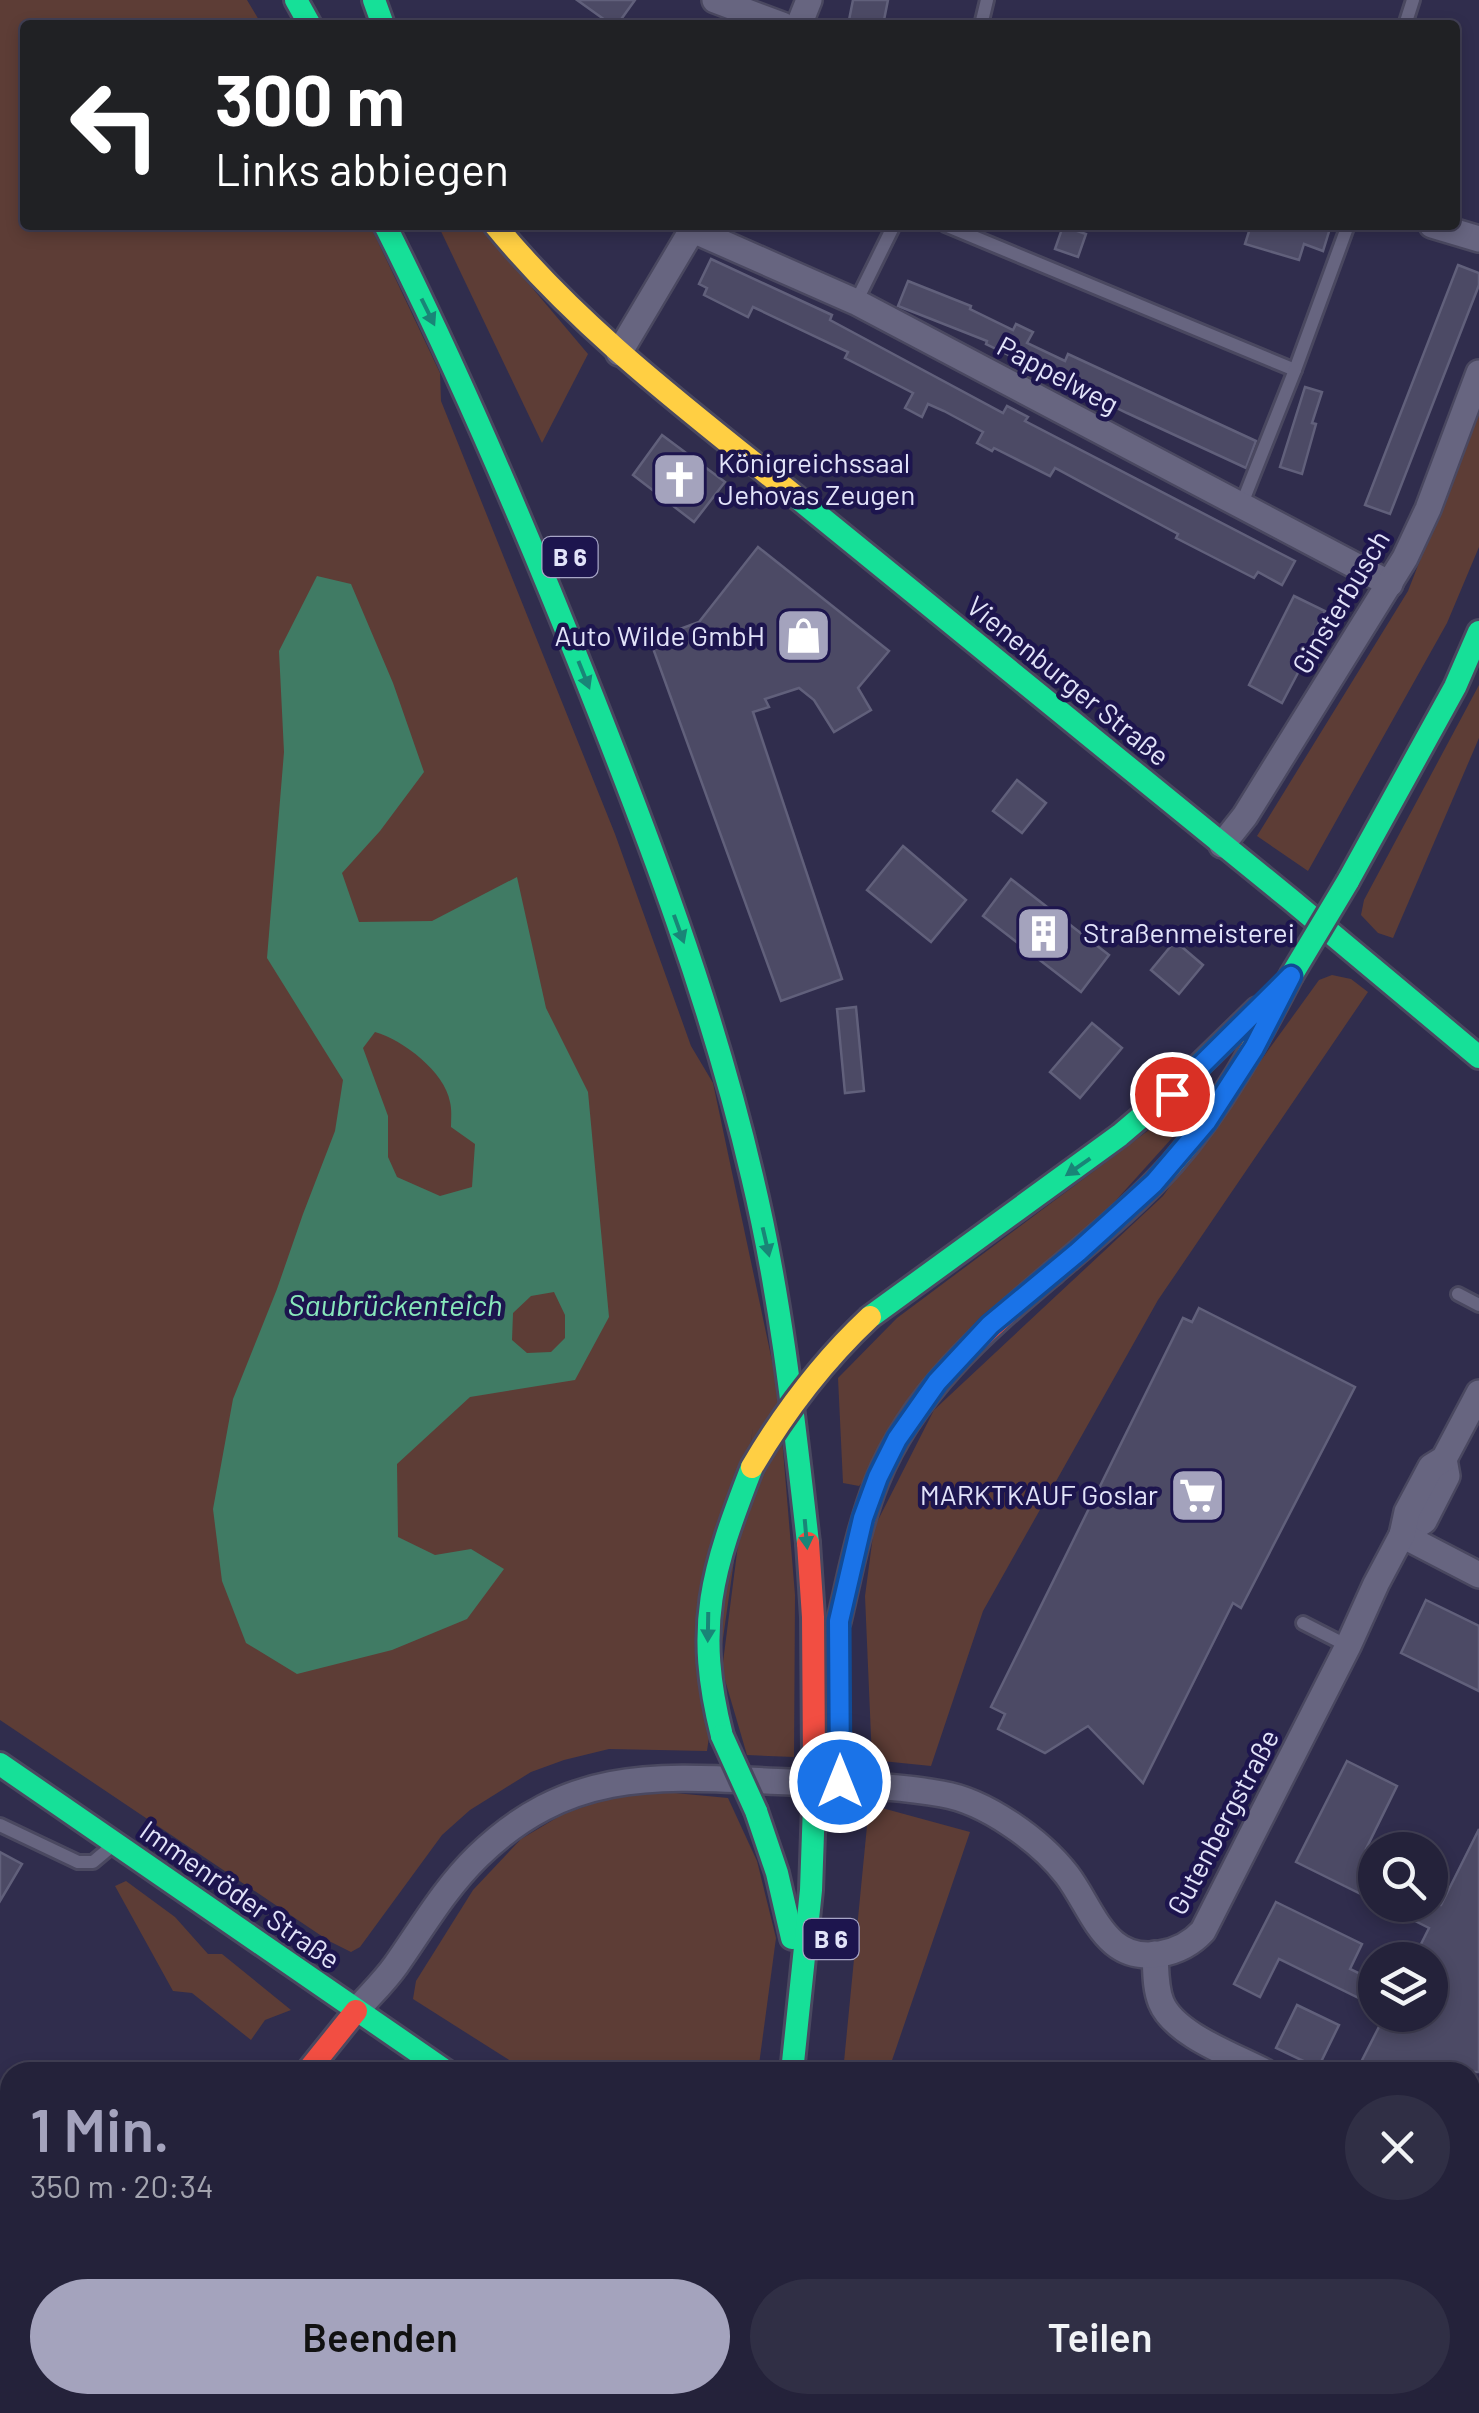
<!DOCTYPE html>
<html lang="de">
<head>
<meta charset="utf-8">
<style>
  body { margin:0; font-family:Barlow,sans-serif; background:#302f45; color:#f1f3f6; height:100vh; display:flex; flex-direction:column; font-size:38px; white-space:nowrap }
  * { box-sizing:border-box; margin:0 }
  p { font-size:32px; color:#a3a4af }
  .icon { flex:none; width:55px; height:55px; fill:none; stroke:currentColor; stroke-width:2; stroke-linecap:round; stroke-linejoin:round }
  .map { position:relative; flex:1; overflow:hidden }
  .drawer { position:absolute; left:0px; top:2062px; width:1480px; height:352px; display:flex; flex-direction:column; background:#24223a; border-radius:30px 30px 0 0; box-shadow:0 5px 15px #0003,0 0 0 2px #413f54 }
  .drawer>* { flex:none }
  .banner { position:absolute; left:20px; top:20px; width:1440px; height:210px; border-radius:10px; box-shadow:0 5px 15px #0003,0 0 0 2px #413f54; background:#202124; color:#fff; overflow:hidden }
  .controls { position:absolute; left:1358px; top:1832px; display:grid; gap:20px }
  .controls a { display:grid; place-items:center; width:90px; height:90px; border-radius:50%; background:#24223a; box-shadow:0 5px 15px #0003,0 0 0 2px #413f54; font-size:50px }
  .pin { position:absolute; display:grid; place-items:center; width:85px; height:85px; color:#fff; margin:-42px; border:5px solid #fff; border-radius:50%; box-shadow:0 2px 10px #0007 }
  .me { position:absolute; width:110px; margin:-55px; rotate:0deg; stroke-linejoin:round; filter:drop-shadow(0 0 8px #0008) }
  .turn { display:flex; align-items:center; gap:35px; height:210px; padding:0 30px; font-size:45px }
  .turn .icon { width:130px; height:130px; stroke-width:2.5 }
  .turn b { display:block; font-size:70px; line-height:85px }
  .round { display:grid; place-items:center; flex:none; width:105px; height:105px; border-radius:52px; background:#302f45 }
  .head { display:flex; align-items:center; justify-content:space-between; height:170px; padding:0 30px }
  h1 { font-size:60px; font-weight:600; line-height:75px; color:#a4a3bd }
  .button { display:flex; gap:20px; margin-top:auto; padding:20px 30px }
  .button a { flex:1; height:115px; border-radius:60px; background:#a4a3bd; color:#111; font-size:40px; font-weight:600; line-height:115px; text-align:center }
  .button a+a { background:#302f45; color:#f1f3f6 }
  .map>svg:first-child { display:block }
  .green { fill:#5d3d36 }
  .water { fill:#407b64; fill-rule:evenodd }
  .building { fill:#4c4a65; stroke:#61607b; stroke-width:2.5 }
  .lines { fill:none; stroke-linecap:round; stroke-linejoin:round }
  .lane-casing { stroke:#4a4860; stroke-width:18 }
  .street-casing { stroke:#4a4860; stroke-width:30 }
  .fast-casing { stroke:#4a4860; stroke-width:28 }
  .slow-casing { stroke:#4a4860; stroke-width:28 }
  .jam-casing { stroke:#4a4860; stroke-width:28 }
  .lane { stroke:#676580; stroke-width:12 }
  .street { stroke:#676580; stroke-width:25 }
  .fast { stroke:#16e098; stroke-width:22 }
  .slow { stroke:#ffcf43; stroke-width:22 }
  .jam { stroke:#f24e42; stroke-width:22 }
  .fast-bridge-casing { stroke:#4a4860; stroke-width:28; stroke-linecap:butt }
  .slow-bridge-casing { stroke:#4a4860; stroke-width:28; stroke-linecap:butt }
  .fast-bridge { stroke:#16e098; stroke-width:22 }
  .slow-bridge { stroke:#ffcf43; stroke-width:22 }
  .oneway { fill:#198577 }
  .route-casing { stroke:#114b97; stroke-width:25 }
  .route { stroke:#1a73e8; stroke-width:18 }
  .labels { text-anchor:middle; stroke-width:9; stroke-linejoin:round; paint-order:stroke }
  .shield { fill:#1d154e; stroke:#a7a5c6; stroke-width:2.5 }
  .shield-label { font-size:25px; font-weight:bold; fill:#e2e3f9 }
  .street-label { font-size:28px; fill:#e2e3f9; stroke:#1d154e }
  .poi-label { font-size:28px; fill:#e2e3f9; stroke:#1d154e; text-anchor:start }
  .water-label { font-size:30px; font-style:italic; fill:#89e9bc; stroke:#1d154e }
</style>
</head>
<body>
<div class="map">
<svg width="1479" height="2413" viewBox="0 0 1479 2413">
  <rect width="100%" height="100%" fill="#302d4d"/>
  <g class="green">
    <path d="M 0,0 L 247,0 L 262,25 L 25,25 L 25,225 L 370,225 L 440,373 L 441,401 L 615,834 L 691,1046 L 713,1083 L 778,1389 L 795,1595 L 794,1757 L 747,1755 L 722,1670 L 753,1427 L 707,1751 L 609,1749 L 564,1760 L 531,1772 L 470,1810 L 442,1835 L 360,1947 L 351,1952 L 329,1941 L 0,1720 Z"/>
    <path d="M 438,225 L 479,225 L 588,354 L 542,443 Z"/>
    <path d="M 1479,410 L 1479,547 L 1447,623 L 1308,871 L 1257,836 L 1408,591 Z"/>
    <path d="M 1479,685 L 1479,738 L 1393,938 L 1378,933 L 1361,915 L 1364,900 Z"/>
    <path d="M 1332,975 L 1351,979 L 1368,992 L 1158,1300 L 983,1611 L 931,1766 L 872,1760 L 865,1596 L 874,1528 L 934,1410 L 1163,1196 L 1319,980 Z"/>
    <path d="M 1226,1078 L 859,1486 L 843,1483 L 838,1378 L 897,1318 L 1185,1103 Z"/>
    <path d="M 654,1791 L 728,1798 L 757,1861 L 776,1938 L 758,2072 L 528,2072 L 413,1999 L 416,1981 L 473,1890 L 521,1839 L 563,1814 L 615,1796 Z"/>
    <path d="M 871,1805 L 970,1832 L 888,2072 L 843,2072 L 867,1826 L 872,1817 Z"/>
    <path d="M 126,1881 L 175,1917 L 208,1954 L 222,1954 L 291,2010 L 265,2020 L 251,2040 L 192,1993 L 173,1991 L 115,1886 Z"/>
    <path d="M 222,2405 L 697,2405 L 695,2413 L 224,2413 Z"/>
  </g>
  <path class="water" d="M 317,576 L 351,584 L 393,683 L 424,772 L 380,831 L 342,873 L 359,922 L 432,921 L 517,877 L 546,1008 L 588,1092 L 609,1317 L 575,1380 L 470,1397 L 397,1464 L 398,1537 L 435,1555 L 471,1549 L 504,1569 L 467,1619 L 392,1650 L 297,1674 L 246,1643 L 222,1581 L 213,1509 L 233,1399 L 277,1289 L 303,1214 L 335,1131 L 343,1080 L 267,958 L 284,752 L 279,651 ZM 375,1032 C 403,1040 445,1072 450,1102 C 452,1110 451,1119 451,1127 L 475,1144 L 472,1187 L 440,1196 L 397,1177 L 388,1157 L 388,1116 L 363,1048 ZM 554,1292 L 565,1315 L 565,1338 L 551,1352 L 527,1353 L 512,1340 L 513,1313 L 531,1296 Z"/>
  <g class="building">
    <path d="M 577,0 L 635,0 L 617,25 L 612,25 Z"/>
    <path d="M 853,0 L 888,0 L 883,25 L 848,25 Z"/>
    <path d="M 1251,225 L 1331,225 L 1323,251 L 1304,244 L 1299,260 L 1245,244 Z"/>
    <path d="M 1063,226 L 1086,234 L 1078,257 L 1055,249 Z"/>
    <path d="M 711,259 L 832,315 L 830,320 L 1003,413 L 1007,406 L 1028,417 L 1025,421 L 1295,561 L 1282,585 L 1258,572 L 1254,578 L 1176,538 L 1178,534 L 1055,468 L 1050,476 L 994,448 L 992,451 L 977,443 L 983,432 L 944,411 L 928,404 L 922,417 L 905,408 L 913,393 L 845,358 L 848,352 L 753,307 L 748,317 L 704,295 L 707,288 L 699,284 Z"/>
    <path d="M 1458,265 L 1479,273 L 1479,285 L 1390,514 L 1365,505 Z"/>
    <path d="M 908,281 L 971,306 L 970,309 L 1013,330 L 1016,324 L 1033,332 L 1027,343 L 1065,361 L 1068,354 L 1256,441 L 1246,468 L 1127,413 L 986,344 L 987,341 L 898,306 Z"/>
    <path d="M 1305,387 L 1322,392 L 1312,423 L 1316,424 L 1302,474 L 1280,467 Z"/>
    <path d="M 662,435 L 725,482 L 694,522 L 633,475 Z"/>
    <path d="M 758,547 L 889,651 L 858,688 L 871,710 L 834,732 L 814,700 L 799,688 L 765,699 L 769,707 L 753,712 L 842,979 L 781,1001 L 650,640 L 699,622 Z"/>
    <path d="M 1294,596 L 1325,611 L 1307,646 L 1311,648 L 1282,703 L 1249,685 Z"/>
    <path d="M 1017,780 L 1046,803 L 1022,833 L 993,811 Z"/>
    <path d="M 903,846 L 966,900 L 931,942 L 867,890 Z"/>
    <path d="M 1011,879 L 1109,955 L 1081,992 L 983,916 Z"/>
    <path d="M 1175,941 L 1203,965 L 1179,994 L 1151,970 Z"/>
    <path d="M 856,1007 L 864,1091 L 845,1093 L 837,1009 Z"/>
    <path d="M 1092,1023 L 1122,1048 L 1080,1098 L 1050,1072 Z"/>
    <path d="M 1199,1308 L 1355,1387 L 1241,1608 L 1233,1603 L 1143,1783 L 1088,1726 L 1045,1753 L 998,1729 L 1005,1714 L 991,1707 L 1183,1318 L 1192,1322 Z"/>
    <path d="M 1426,1600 L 1479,1626 L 1479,1691 L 1401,1653 Z"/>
    <path d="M 1347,1761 L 1397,1786 L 1366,1849 L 1375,1854 L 1375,1901 L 1296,1862 Z"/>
    <path d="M 1479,1829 L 1479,2072 L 1356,2072 L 1385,2015 L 1430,2015 L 1430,1960 L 1413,1960 L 1429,1928 L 1383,1905 L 1441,1905 Z"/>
    <path d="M 0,1852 L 22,1864 L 0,1901 Z"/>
    <path d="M 1276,1902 L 1362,1944 L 1350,1969 L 1375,1981 L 1375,2006 L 1279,1959 L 1260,1997 L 1234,1984 Z"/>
    <path d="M 1297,2005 L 1339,2025 L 1318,2068 L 1276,2048 Z"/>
  </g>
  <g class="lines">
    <defs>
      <g id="lane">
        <path d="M 981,25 L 987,0"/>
        <path d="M 1405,25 L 1413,0"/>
        <path d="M 945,225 L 1295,370"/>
        <path d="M 856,302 L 894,225"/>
        <path d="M 1241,506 L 1295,370 L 1348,225"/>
        <path d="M 1458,1294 L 1479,1305"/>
        <path d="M 1303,1623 L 1348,1646"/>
        <path d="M 0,1825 L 78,1862 L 93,1862 L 112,1846"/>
      </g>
      <g id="street">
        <path d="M 715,0 L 782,25"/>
        <path d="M 799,25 L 809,0"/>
        <path d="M 1432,225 L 1479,239"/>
        <path d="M 693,230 L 856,302 L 1390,584"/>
        <path d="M 619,353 L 695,225"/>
        <path d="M 1222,845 L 1245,816 L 1405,558 L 1428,509 L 1479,373"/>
        <path d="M 1402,1535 L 1424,1521 L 1447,1476 L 1444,1459"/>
        <path d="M 1402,1535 L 1479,1575"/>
        <path d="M 1155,1954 C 1156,1970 1155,1987 1161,2002 C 1174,2035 1235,2056 1265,2072"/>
        <path d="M 356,2011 C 369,1996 384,1982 396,1965 C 422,1928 445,1888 478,1856 C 574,1763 668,1777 790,1782 C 840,1785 892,1785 942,1794 C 985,1801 1040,1840 1067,1875 C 1083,1896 1094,1926 1114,1943 C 1140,1965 1182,1954 1203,1931 L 1348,1646 L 1376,1584 L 1402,1535 L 1407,1512 L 1431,1467 L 1444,1459 L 1479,1393"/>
        <path d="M 1470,2181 L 1479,2185"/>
      </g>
      <g id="fast">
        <path d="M 296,0 L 310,25"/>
        <path d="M 374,0 L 383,25"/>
        <path d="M 385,225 C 459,372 523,522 584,675 C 649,838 712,1004 752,1176 C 781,1297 794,1419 808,1543"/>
        <path d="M 795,496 L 1290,899 L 1479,1057"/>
        <path d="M 1348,881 L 1455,687 L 1479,632"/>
        <path d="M 870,1317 L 1120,1135 L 1181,1083 L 1257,1009"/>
        <path d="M 722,1736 C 694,1626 712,1570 752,1467"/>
        <path d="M 0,1764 L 447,2072"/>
        <path d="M 756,1811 L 777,1873 L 792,1938"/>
        <path d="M 792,2072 L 811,1890 L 814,1805"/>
        <path d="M 207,2405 L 209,2413"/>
        <path d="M 948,2405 L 964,2413"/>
        <path d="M 756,2413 L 758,2405"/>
      </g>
      <g id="slow">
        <path d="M 495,225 C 581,330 690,411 795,496"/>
        <path d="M 1053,1273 C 1094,1238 1136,1204 1172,1164 C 1221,1108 1257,1042 1291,976"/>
      </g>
      <g id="jam">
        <path d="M 808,1543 L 813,1617 L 814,1759"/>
        <path d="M 839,1621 C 850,1574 859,1526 877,1481 C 912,1394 983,1332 1053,1273"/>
        <path d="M 307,2072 L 356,2011"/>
      </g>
    </defs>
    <use href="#lane" class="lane-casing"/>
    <use href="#street" class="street-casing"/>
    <use href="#fast" class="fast-casing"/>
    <use href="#slow" class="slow-casing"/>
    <use href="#jam" class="jam-casing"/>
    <use href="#lane" class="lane"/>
    <use href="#street" class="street"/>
    <use href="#fast" class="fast"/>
    <use href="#slow" class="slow"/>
    <use href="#jam" class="jam"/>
    <defs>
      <g id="fast-bridge">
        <path d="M 1291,976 L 1348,881"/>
        <path d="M 722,1736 L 756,1811"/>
        <path d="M 839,1806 L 840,1759"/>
      </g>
      <path id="slow-bridge" d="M 752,1467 C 785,1411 823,1361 870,1317"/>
    </defs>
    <use href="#fast-bridge" class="fast-bridge-casing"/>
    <use href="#slow-bridge" class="slow-bridge-casing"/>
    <use href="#fast-bridge" class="fast-bridge"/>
    <use href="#slow-bridge" class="slow-bridge"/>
  </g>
  <defs><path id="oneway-solid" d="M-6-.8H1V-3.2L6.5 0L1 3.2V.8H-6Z" transform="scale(2.5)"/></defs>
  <g class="oneway">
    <use href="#oneway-solid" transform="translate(428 312) rotate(64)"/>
    <use href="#oneway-solid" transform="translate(584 675) rotate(68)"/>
    <use href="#oneway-solid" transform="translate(679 929) rotate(70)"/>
    <use href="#oneway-solid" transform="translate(1078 1167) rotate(145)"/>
    <use href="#oneway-solid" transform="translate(766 1242) rotate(77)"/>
    <use href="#oneway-solid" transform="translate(806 1534) rotate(85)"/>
    <use href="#oneway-solid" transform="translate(708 1627) rotate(91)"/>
  </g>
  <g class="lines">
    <defs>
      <path id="route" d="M 840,1782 L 839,1621 L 863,1518 L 878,1477 L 897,1439 L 937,1382 L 990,1325 L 1078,1252 L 1154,1183 L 1206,1122 L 1254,1048 L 1291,976 L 1172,1094"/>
    </defs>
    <use href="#route" class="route-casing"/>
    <use href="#route" class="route"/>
  </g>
  <defs>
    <symbol id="church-square" viewBox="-11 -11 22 22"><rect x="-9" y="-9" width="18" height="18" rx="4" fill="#a4a3bd" stroke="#1d154e"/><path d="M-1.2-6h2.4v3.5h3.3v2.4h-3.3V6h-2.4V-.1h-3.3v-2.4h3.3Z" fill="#fff"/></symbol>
    <symbol id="shop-square" viewBox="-11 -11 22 22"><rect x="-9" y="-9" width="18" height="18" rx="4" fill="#a4a3bd" stroke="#1d154e"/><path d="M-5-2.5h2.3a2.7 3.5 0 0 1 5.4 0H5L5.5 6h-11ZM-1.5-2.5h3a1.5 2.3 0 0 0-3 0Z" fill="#fff"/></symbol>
    <symbol id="building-square" viewBox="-11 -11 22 22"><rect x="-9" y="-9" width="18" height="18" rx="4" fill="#a4a3bd" stroke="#1d154e"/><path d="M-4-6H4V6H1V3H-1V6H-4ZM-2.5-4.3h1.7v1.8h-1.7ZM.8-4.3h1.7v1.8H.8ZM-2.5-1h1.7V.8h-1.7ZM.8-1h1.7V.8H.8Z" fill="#fff"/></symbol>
    <symbol id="supermarket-square" viewBox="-11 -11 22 22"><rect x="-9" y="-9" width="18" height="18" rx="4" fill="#a4a3bd" stroke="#1d154e"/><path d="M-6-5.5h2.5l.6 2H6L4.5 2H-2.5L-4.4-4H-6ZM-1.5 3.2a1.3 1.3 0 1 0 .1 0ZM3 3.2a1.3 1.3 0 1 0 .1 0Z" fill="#fff"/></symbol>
  </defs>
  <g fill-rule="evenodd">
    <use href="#church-square" x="648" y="448" width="63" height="63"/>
    <use href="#shop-square" x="772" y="604" width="63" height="63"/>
    <use href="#building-square" x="1012" y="902" width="63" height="63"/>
    <use href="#supermarket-square" x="1166" y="1464" width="63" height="63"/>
  </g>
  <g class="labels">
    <g class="shield">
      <rect x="542.5" y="537" width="55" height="40" rx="8"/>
      <rect x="803.5" y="1919" width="55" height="40" rx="8"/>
    </g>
    <g class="shield-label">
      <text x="570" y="566">B 6</text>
      <text x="831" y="1948">B 6</text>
    </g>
    <g class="street-label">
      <text transform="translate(1058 375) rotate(28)" y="10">Pappelweg</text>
      <text transform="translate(1341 602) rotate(-59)" y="10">Ginsterbusch</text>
      <text transform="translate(1068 681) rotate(39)" y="10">Vienenburger Straße</text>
      <text transform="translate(1223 1822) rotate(-62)" y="10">Gutenbergstraße</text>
      <text transform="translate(240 1895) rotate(35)" y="10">Immenröder Straße</text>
    </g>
    <g class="poi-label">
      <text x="718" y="473">Königreichssaal<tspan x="718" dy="32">Jehovas Zeugen</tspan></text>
      <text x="765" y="646" text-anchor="end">Auto Wilde GmbH</text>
      <text x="1083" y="943">Straßenmeisterei</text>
      <text x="1158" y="1505" text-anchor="end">MARKTKAUF Goslar</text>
    </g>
    <g class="water-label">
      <text x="395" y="1316">Saubrückenteich</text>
    </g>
  </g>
</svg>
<div class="controls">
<a><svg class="icon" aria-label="search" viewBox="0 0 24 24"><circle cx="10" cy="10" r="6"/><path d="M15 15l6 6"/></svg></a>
<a><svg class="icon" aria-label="layers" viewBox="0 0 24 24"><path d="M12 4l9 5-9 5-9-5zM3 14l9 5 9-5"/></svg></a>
</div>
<div class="pin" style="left:1172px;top:1094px;background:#d93025"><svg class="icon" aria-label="arrive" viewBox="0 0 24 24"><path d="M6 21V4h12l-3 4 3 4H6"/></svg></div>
<svg class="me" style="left:840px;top:1782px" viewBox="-20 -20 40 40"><circle r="17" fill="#1a73e8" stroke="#fff" stroke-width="3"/><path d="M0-11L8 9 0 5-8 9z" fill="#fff"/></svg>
<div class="banner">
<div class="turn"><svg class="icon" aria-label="left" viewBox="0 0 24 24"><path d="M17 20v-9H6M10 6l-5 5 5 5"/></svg><div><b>300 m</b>Links abbiegen</div></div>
</div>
<section class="drawer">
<div class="head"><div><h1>1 Min.</h1><p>350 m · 20:34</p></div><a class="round"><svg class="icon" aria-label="close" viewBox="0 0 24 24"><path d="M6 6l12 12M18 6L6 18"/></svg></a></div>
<div class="button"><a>Beenden</a><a>Teilen</a></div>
</section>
</div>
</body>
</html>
